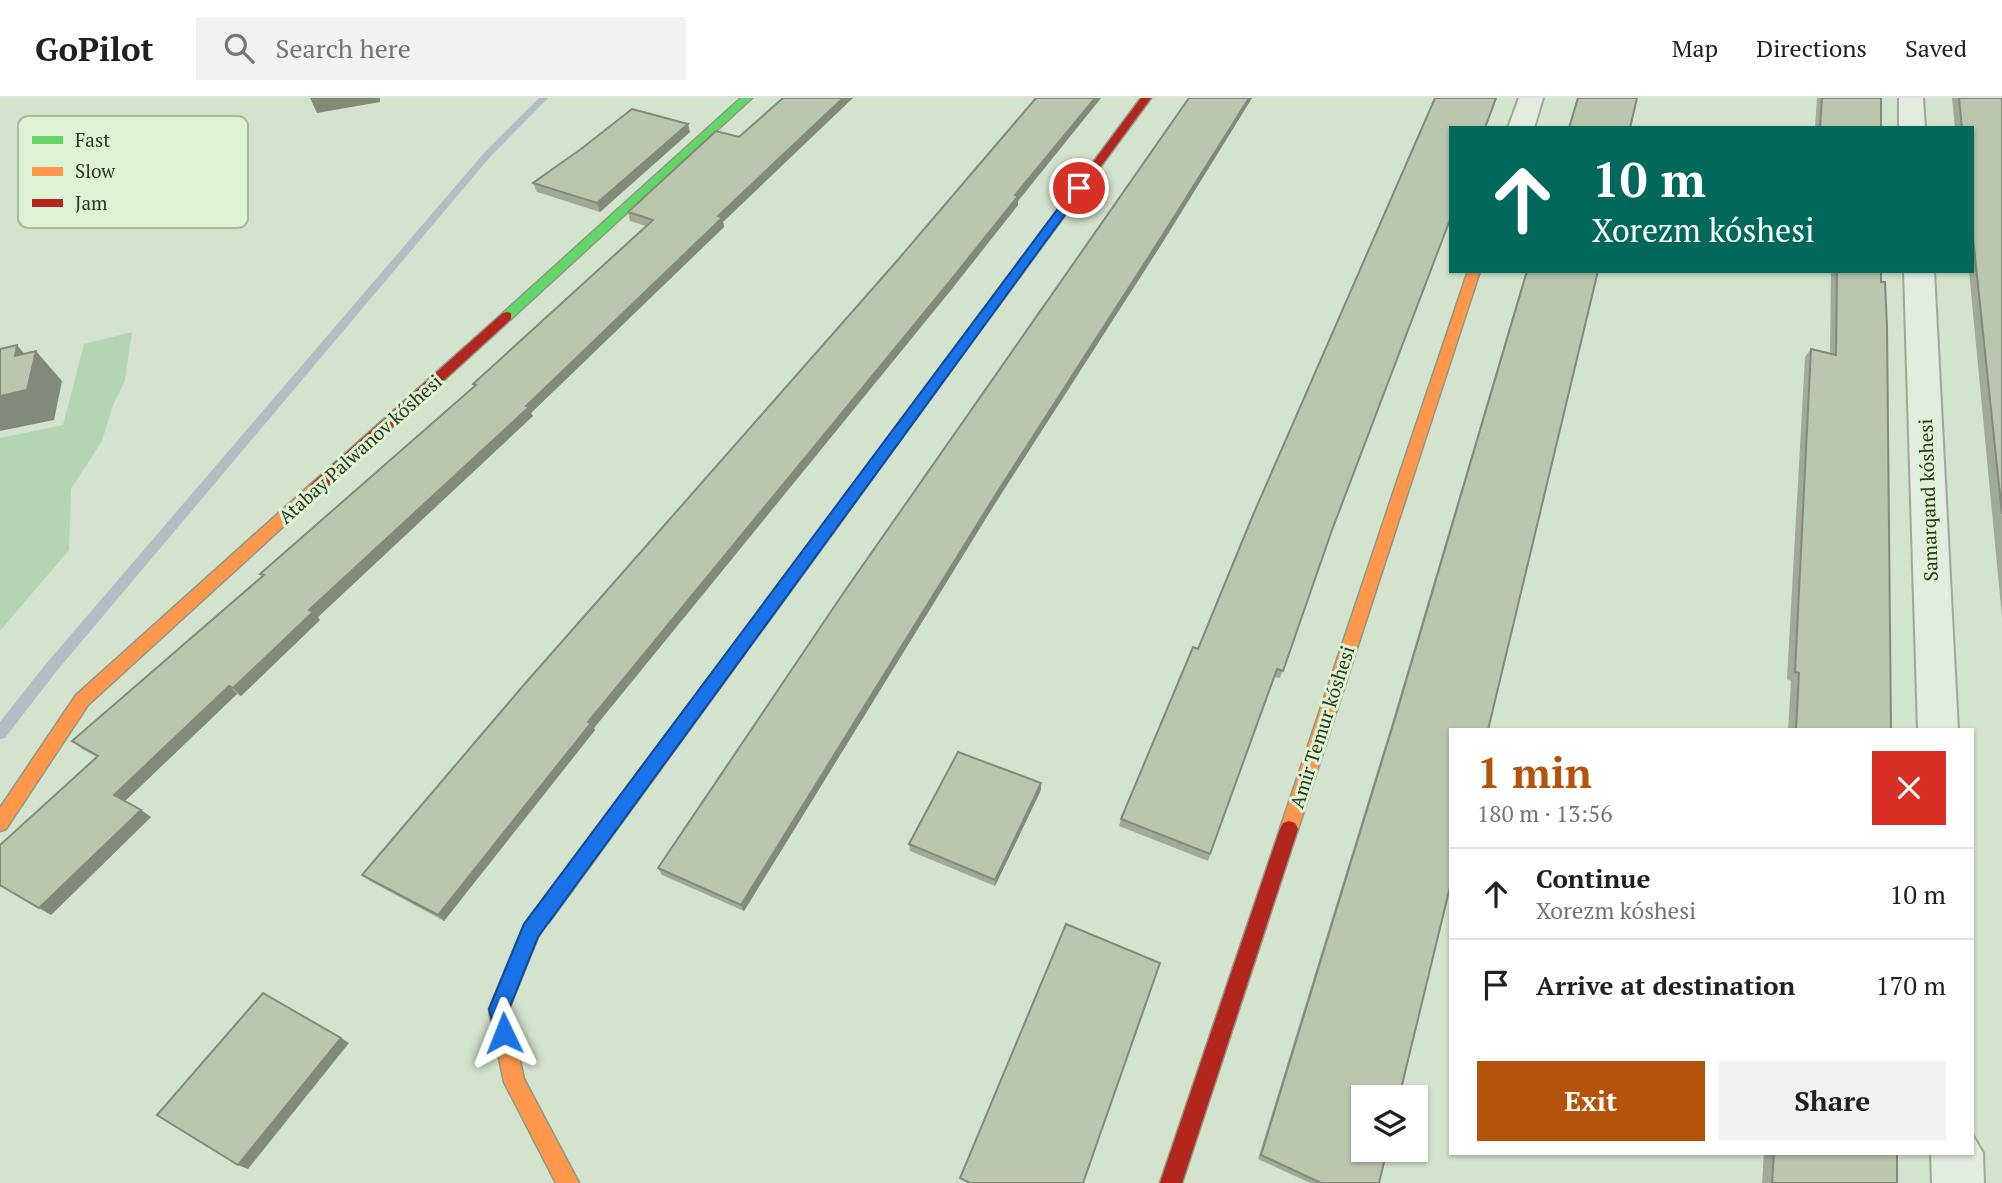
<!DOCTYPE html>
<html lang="en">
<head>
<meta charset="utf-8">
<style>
  body { margin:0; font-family:"PT Serif",serif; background:#f2f2f2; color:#202124; height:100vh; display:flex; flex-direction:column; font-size:26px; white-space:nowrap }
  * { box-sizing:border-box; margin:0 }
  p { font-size:23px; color:#757577 }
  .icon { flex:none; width:38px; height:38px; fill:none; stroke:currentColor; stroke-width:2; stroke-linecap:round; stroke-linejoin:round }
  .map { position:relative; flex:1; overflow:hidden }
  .details { position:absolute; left:1449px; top:630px; width:525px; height:427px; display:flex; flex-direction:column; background:#fff; border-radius:0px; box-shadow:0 2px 5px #0004 }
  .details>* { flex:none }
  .hud { position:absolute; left:1449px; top:28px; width:525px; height:147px; border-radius:0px; box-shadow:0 2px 5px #0004; background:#00695c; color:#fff; overflow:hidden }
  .fabs { position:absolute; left:1351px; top:987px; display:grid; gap:14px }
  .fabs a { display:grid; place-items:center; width:77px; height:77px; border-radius:0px; background:#fff; box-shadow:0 2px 5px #0004; font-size:35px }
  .pin { position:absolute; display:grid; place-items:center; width:60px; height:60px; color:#fff; margin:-30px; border:4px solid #fff; border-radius:50%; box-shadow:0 2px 7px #0007 }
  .me { position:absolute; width:77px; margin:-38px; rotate:358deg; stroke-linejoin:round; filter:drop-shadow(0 0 5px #0008) }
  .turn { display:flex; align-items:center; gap:24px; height:147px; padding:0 28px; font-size:32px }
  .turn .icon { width:91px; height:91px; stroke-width:2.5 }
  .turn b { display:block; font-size:49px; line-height:60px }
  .round { display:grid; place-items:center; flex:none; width:74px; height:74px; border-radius:0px; background:#f2f2f2 }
  .summary { display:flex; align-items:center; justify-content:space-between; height:119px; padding:0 28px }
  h1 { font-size:42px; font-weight:700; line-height:52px; color:#b45309 }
  .button { display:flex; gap:14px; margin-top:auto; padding:14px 28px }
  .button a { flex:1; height:80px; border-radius:0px; background:#b45309; color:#fff; font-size:28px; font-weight:700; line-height:80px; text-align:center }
  .button a+a { background:#f2f2f2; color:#202124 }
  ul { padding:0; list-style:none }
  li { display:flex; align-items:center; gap:21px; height:91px; padding:0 28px; border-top:2px solid #e0e0e0 }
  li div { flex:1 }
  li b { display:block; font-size:26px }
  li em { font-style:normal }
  header { display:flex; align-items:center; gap:42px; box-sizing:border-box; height:98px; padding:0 35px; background:#fff; border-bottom:2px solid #e0e0e0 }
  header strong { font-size:33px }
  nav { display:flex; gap:38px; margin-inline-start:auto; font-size:24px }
  .search { width:490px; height:63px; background:#f2f2f2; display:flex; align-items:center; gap:18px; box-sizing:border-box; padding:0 24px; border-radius:0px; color:#757577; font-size:26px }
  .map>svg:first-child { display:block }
  .green { fill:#b4d5b4 }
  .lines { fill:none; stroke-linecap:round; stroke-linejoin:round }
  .stream { fill:#b4bdc3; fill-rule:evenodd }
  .street-casing { stroke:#9da896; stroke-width:4 }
  .fast-casing { stroke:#8d9886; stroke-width:3 }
  .slow-casing { stroke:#8d9886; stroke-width:3 }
  .jam-casing { stroke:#8d9886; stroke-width:3 }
  .street { fill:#e2ecdf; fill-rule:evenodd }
  .fast { fill:#63d668; fill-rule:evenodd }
  .slow { fill:#ff974d; fill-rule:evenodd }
  .jam { fill:#b3261e; fill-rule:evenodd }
  .wall { fill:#a0aa96 }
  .shaded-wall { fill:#828b7a }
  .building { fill:#bac6ae; stroke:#828b7a; stroke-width:2 }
  .route { fill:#1a73e8; stroke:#114b97; stroke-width:2 }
  .labels { text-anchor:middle; stroke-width:6; stroke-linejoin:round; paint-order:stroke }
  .street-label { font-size:19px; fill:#2b361f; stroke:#ddf3d4 }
  .key { fill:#ddf3d4; stroke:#a8ba9e; stroke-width:2 }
  .key-label { font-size:19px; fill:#2b361f }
</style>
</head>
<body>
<header>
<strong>GoPilot</strong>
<div class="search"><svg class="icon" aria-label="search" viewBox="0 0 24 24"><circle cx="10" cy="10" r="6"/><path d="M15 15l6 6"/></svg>Search here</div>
<nav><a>Map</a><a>Directions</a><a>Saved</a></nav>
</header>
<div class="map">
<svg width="2002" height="1085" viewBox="0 0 2002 1085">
  <rect width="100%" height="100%" fill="#d4e3cd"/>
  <path class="green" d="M 132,234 L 125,282 L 113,307 L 102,343 L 71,391 L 69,452 L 0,533 L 0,340 L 63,327 L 84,246 Z"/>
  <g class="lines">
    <path class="stream" d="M 539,0 L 548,0 L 490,59 L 55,575 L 5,640 L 0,641 L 0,624 L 45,567 L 484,55 Z"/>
    <defs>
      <g id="street">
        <path d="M 1519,0 L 1543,0 L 1534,30 L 1508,30 Z"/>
        <path d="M 1899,0 L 1923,0 L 1925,30 L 1899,30 Z"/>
        <path d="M 1904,173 L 1934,173 L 1958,632 L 1918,632 Z"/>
        <path d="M 1972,1036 L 1983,1055 L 1984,1085 L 1932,1085 L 1931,1055 L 1972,1055 Z"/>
      </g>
      <g id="fast">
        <path d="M 741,0 L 752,0 L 511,221 L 503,221 L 503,215 Z"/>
        <path d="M 808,452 L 813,454 L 815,458 L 813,462 L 549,824 L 542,827 L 535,824 L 533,818 L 535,812 L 803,454 Z"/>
      </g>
      <g id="slow">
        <path d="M 1468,173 L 1480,173 L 1298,731 L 1295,737 L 1289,739 L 1283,737 L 1280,731 Z"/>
        <path d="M 972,231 L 976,232 L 976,238 L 813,462 L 803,462 L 801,458 L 803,454 L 968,232 Z"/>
        <path d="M 316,385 L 321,386 L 323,390 L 321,394 L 88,607 L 6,731 L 0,733 L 0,710 L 76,597 L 311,386 Z"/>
        <path d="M 542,809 L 549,812 L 551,818 L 538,839 L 509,911 L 524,981 L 579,1085 L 556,1085 L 504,984 L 489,911 L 524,827 L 535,812 Z"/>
      </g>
      <g id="jam">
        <path d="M 1141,0 L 1151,0 L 976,238 L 968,238 L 968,232 Z"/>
        <path d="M 507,214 L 511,215 L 511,221 L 321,394 L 311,394 L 309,390 L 311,386 L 503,215 Z"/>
        <path d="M 1289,723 L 1295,725 L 1298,731 L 1182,1085 L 1160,1085 L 1280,731 L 1283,725 Z"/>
      </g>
    </defs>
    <use href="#street" class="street-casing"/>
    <use href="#fast" class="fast-casing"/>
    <use href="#slow" class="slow-casing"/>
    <use href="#jam" class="jam-casing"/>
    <use href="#street" class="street"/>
    <use href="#fast" class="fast"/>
    <use href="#slow" class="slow"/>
    <use href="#jam" class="jam"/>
  </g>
  <g class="wall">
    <path d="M 1036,0 L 1101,0 L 1018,103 L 1018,107 L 951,192 L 594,630 L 595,632 L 444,823 L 370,783 L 362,777 L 896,164 Z"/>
    <path d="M 1189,0 L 1252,0 L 1161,147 L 996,404 L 744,813 L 662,777 L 658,770 Z"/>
    <path d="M 1577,0 L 1637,0 L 1630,30 L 1568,30 Z"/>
    <path d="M 1817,0 L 1881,0 L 1881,30 L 1815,30 Z"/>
    <path d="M 1952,0 L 2002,0 L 2002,519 L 1969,173 L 1972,173 L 1972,30 L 1955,30 Z"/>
    <path d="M 690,34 L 600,114 L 537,94 L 533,85 Z"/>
    <path d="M 628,114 L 723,124 L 724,129 L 531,315 L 533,318 L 318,519 L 320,522 L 241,598 L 237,596 L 125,703 L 141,712 L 151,719 L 51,817 L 97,659 L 82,651 L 72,643 L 263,478 L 260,476 L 474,288 L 473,286 L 646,128 L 630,123 Z"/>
    <path d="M 1526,173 L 1598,173 L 1379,1085 L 1310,1085 L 1258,1061 L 1392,625 Z"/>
    <path d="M 1831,173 L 1881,173 L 1891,632 L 1788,632 L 1791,583 L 1787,581 L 1805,259 L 1811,251 L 1830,255 Z"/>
    <path d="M 1330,436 L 1280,580 L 1274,579 L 1208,763 L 1119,728 L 1121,721 L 1198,551 Z"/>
    <path d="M 1041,692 L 995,788 L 910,753 L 909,746 Z"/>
    <path d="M 1764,1055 L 1897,1055 L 1897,1085 L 1762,1085 Z"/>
  </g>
  <g class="shaded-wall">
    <path d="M 310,0 L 380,0 L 380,4 L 317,15 Z"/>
    <path d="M 843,0 L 853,0 L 723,124 L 724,129 L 531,315 L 533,318 L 318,519 L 320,522 L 241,598 L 233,590 L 309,512 L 526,308 L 718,118 Z"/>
    <path d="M 1095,0 L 1101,0 L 1018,103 L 1018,107 L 951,192 L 594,630 L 595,632 L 444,823 L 438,817 L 588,624 Z"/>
    <path d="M 1249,0 L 1252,0 L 1161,147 L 996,404 L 744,813 L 741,807 L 996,396 Z"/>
    <path d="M 688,26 L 690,34 L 600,114 L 597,105 Z"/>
    <path d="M 17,247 L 33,266 L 36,253 L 62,283 L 54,322 L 0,333 L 0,298 L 15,258 Z"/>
    <path d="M 229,588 L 237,596 L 124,704 L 114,697 Z"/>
    <path d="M 1041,685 L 1041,692 L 995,788 L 995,782 Z"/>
    <path d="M 141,712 L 151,719 L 51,817 L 39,810 Z"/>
    <path d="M 341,940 L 349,945 L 248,1071 L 238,1067 Z"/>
  </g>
  <g class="building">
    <path d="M 783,0 L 843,0 L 718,118 L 722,120 L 526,308 L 529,309 L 309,512 L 313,514 L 233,590 L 229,588 L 114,697 L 141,712 L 39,810 L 0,787 L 0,747 L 98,658 L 72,643 L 264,477 L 260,476 L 476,287 L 473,286 L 653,122 L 628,114 L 716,33 L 739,39 Z"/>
    <path d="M 1036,0 L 1095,0 L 1015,97 L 1018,98 L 950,183 L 588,624 L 591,625 L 438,817 L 362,777 L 522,589 L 896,164 Z"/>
    <path d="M 1189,0 L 1249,0 L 1162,138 L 996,396 L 741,807 L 658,770 L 842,497 Z"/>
    <path d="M 1435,0 L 1496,0 L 1485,30 L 1451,30 L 1451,119 L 1332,432 L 1283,573 L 1277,571 L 1210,756 L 1121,721 L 1193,549 L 1198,551 L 1253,417 Z"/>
    <path d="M 1578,0 L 1637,0 L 1630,30 L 1569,30 Z"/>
    <path d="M 1822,0 L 1881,0 L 1881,30 L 1820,30 Z"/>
    <path d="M 1959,0 L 2002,0 L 2002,416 L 1972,130 L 1972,30 L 1962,30 Z"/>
    <path d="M 632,11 L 688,26 L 597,105 L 533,85 L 581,51 Z"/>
    <path d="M 1527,173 L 1598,173 L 1488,632 L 1451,632 L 1451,785 L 1399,999 L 1363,999 L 1363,1052 L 1387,1052 L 1379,1085 L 1321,1085 L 1261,1057 L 1396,617 Z"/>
    <path d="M 1837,173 L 1881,173 L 1881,184 L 1885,184 L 1887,228 L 1891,632 L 1796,632 L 1799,575 L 1795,574 L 1811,251 L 1836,257 Z"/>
    <path d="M 17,247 L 15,258 L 36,253 L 27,292 L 0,298 L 0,251 Z"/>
    <path d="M 958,654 L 1041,685 L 995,782 L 909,746 Z"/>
    <path d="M 1066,826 L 1160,865 L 1083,1085 L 970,1085 L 960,1080 Z"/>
    <path d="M 263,895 L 341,940 L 238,1067 L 157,1017 Z"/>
    <path d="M 1774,1055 L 1897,1055 L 1897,1085 L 1772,1085 Z"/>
  </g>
  <path class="route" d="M 1079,87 L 1085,90 L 1083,92 L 538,839 L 509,911 L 514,935 L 511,942 L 504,945 L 497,942 L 489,911 L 524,826 L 1075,88 Z"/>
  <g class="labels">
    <g class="street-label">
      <text transform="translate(360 351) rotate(-42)" y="7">Atabay Palwanov kóshesi</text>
      <text transform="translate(1928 402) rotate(-92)" y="7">Samarqand kóshesi</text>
      <text transform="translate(1322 629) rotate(-72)" y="7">Amir Temur kóshesi</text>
    </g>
  </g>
  <rect x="18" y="18" width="230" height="112" rx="10" class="key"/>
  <rect x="32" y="38" width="31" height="8" fill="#63d668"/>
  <rect x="32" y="69" width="31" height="9" fill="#ff974d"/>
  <rect x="32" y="101" width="31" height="8" fill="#b3261e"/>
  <g class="key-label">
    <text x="75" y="49">Fast</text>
    <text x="75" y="80">Slow</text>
    <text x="75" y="112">Jam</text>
  </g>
</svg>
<div class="fabs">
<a><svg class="icon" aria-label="layers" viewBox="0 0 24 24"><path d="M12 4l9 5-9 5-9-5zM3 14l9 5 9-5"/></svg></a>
</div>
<div class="pin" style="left:1079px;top:90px;background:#d93025"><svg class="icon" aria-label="arrive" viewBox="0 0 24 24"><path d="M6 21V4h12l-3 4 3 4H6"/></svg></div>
<svg class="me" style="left:504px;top:935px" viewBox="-20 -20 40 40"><path d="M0-17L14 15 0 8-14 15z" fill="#1a73e8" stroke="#fff" stroke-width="4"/></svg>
<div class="hud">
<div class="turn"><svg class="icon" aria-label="ahead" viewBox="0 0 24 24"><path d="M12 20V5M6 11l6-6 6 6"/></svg><div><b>10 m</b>Xorezm kóshesi</div></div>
</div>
<section class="details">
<div class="summary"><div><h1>1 min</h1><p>180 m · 13:56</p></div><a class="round" style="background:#d93025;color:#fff"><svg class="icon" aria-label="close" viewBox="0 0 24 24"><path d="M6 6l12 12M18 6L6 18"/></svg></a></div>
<ul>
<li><svg class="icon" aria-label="ahead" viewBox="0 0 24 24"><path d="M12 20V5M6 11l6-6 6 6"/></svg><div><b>Continue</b><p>Xorezm kóshesi</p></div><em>10 m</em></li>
<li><svg class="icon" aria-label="arrive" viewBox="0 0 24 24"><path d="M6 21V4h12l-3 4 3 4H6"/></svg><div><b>Arrive at destination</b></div><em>170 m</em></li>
</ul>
<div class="button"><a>Exit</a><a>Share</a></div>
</section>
</div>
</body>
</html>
